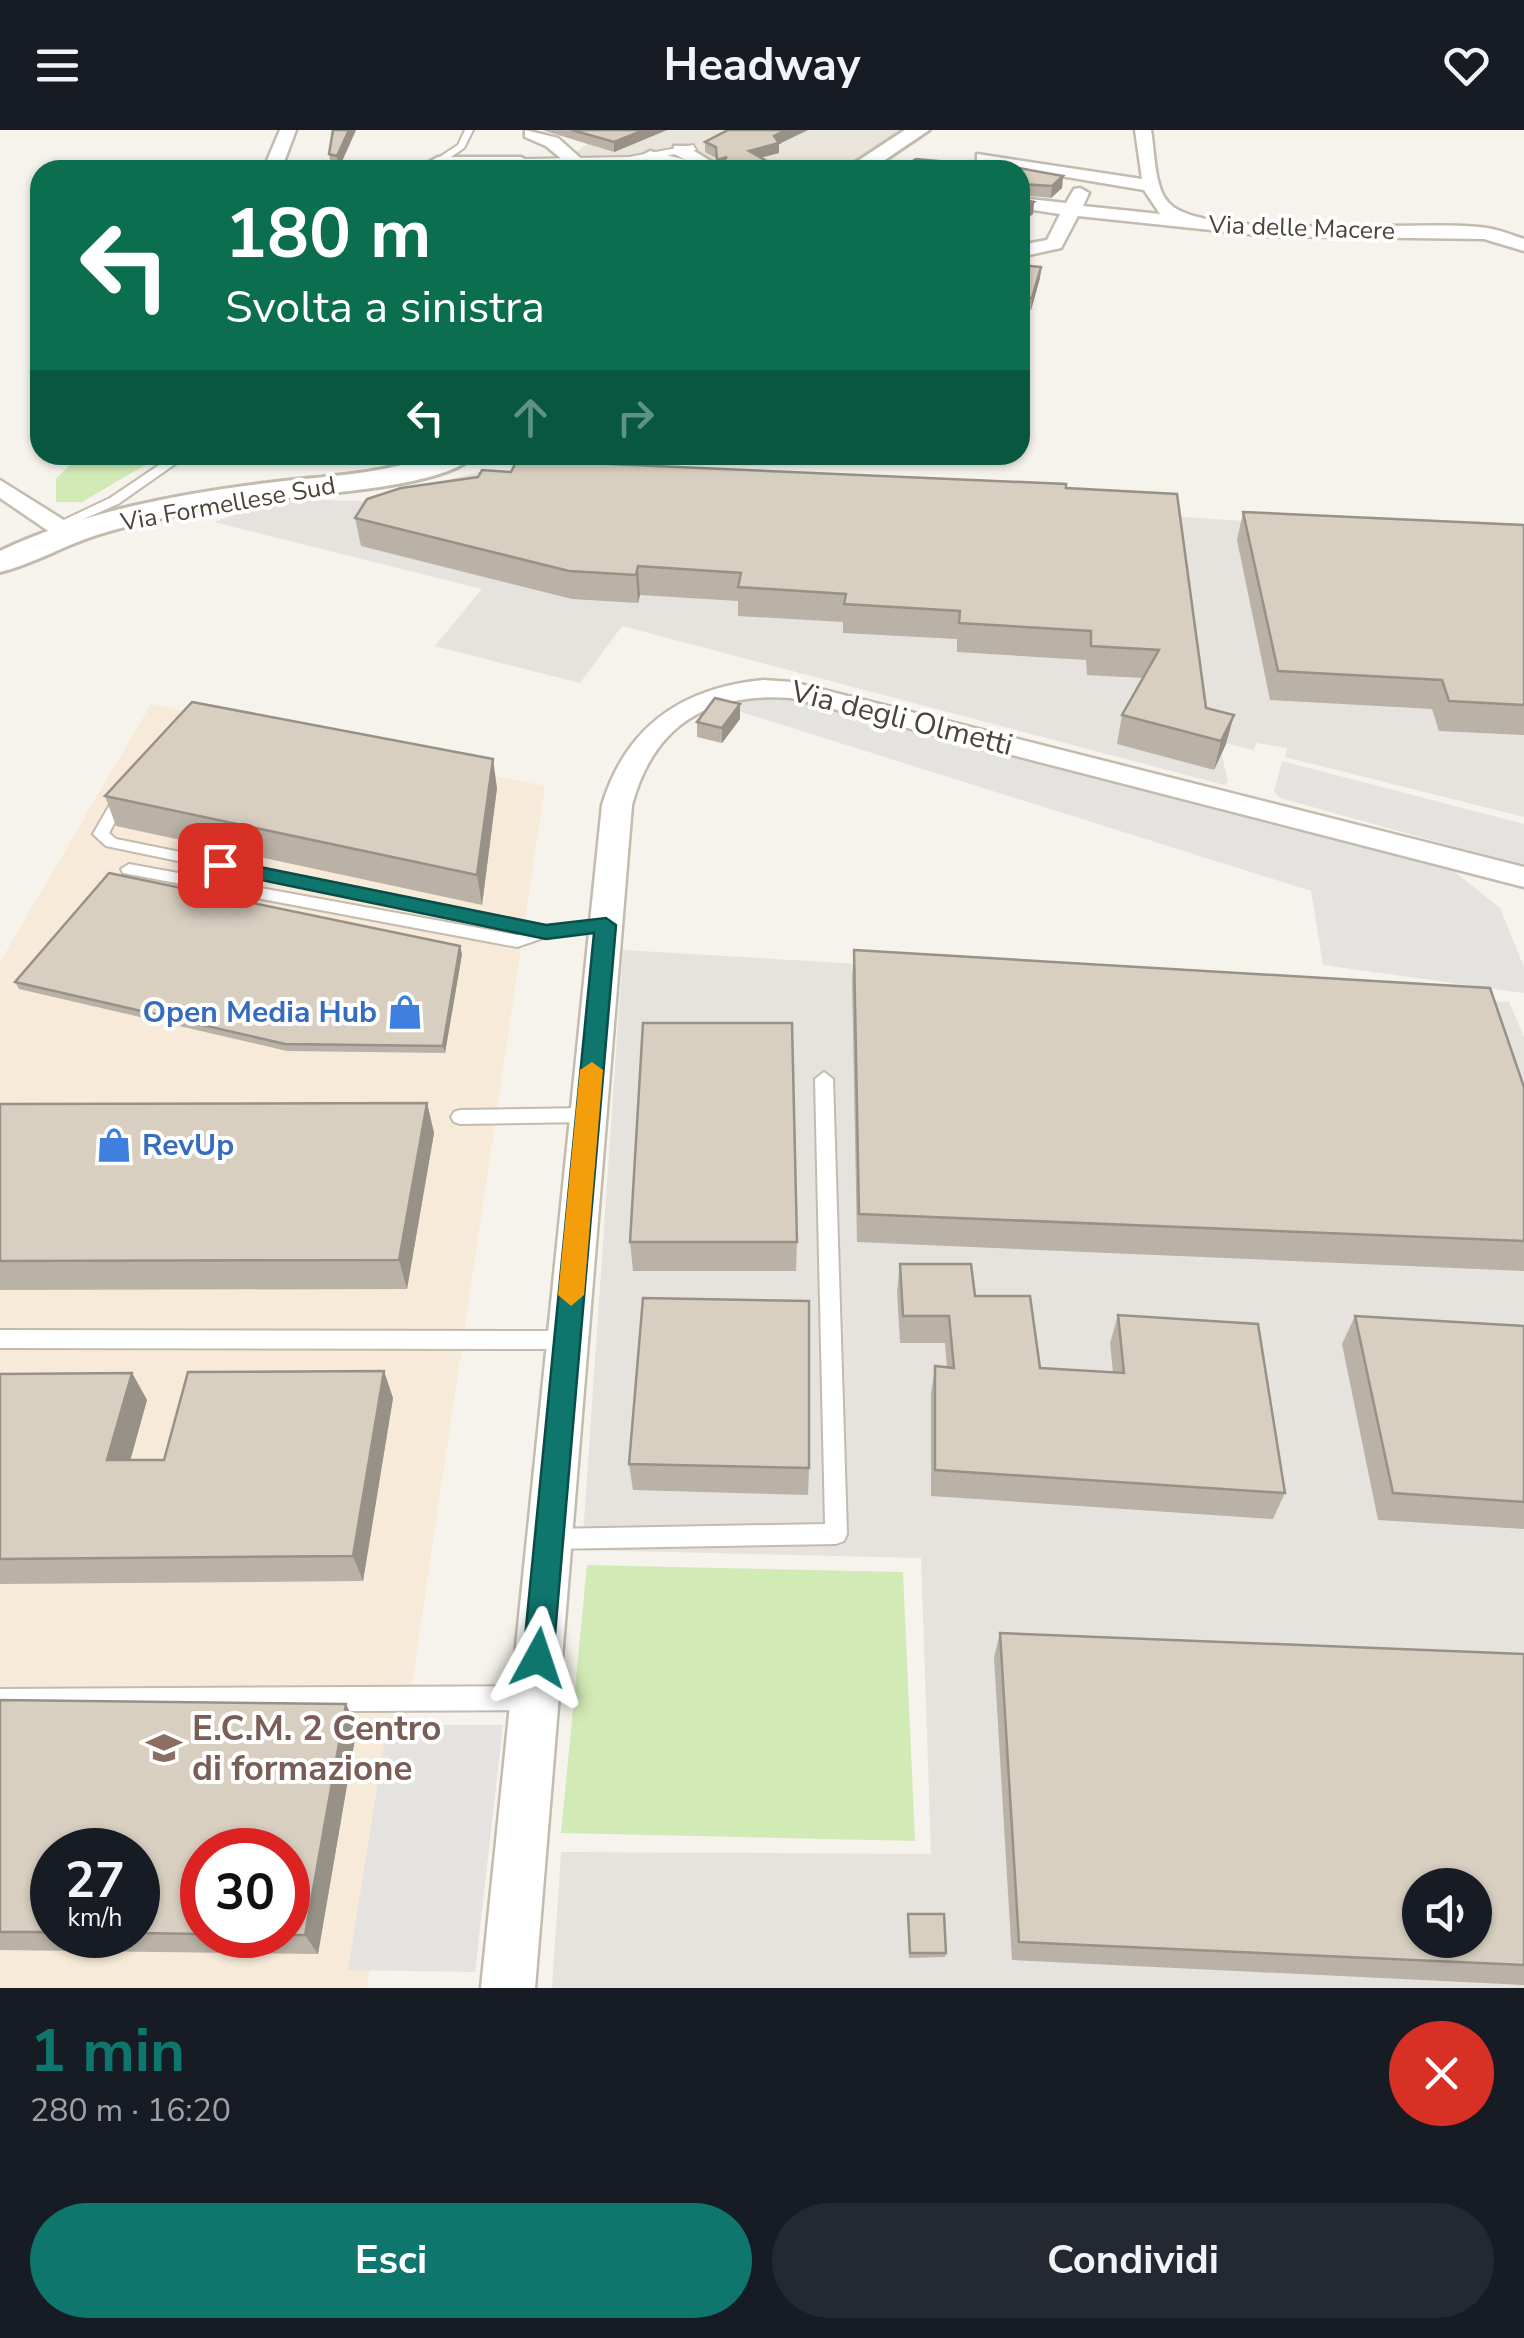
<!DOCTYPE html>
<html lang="it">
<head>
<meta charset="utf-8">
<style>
  body { margin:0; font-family:"Nunito Sans",sans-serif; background:#242831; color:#f1f3f6; height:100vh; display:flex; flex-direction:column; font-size:38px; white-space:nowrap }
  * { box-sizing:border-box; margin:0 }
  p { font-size:32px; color:#9ea1a6 }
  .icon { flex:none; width:55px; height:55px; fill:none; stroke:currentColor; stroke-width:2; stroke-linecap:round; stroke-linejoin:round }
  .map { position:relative; height:1858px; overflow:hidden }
  .side { display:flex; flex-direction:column; background:#171b24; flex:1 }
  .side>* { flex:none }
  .hud { position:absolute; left:30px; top:30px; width:1000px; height:305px; border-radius:30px; box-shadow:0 2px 8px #0004; background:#0b6e4f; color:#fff; overflow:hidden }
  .tools { position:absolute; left:1402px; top:1738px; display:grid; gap:20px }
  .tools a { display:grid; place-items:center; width:90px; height:90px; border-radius:50%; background:#171b24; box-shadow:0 2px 8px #0004; font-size:50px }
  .speed { position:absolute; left:30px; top:1698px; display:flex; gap:20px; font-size:50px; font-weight:700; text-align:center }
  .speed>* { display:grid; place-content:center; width:130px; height:130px; border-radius:50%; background:#171b24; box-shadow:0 2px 8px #0004; line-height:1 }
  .speed small { font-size:25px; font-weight:400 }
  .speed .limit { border:15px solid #d22; background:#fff; color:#111 }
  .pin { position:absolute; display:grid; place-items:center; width:85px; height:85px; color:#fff; margin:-42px; border-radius:20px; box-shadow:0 5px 15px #0006 }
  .me { position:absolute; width:110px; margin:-55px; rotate:5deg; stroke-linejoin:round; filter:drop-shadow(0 0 8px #0008) }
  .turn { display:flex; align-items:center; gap:35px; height:210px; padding:0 30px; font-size:45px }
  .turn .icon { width:130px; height:130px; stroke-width:2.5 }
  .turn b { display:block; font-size:70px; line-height:85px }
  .lanes { display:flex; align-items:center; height:95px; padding:0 30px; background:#0003; justify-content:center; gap:50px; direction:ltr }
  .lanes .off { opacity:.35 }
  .round { display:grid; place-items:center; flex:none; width:105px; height:105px; border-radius:52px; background:#242831 }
  .overview { display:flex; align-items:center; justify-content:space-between; height:170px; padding:0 30px }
  h1 { font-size:60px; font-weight:700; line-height:75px; color:#0f766e }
  .primary-button { display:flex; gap:20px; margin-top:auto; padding:20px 30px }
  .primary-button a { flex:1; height:115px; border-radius:60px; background:#0f766e; color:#fff; font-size:40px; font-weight:700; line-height:115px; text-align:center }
  .primary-button a+a { background:#242831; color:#f1f3f6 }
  header { display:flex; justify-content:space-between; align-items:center; height:130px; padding:0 30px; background:#171b24; font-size:45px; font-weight:700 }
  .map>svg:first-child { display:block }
  .residential { fill:#eae5da }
  .commercial { fill:#f7ead8; fill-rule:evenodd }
  .industrial { fill:#e6e2dd; fill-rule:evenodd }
  .green { fill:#d2eab5 }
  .parking { fill:#e5e3e0 }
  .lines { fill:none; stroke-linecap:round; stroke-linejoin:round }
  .service-casing { stroke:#c2bbae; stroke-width:4 }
  .minor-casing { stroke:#c2bbae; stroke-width:5 }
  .tertiary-casing { stroke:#c2bbae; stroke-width:6 }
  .service { fill:#fff; fill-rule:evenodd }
  .minor { fill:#fff; fill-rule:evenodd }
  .tertiary { fill:#fff; fill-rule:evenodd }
  .wall { fill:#bab2a6; fill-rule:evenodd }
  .shaded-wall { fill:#979187 }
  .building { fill:#d8cfc1; stroke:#979187; stroke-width:2.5; fill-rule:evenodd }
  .route { fill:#0f766e; stroke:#0a4d48; stroke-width:2.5 }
  .slow { fill:#f59e0b }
  .labels { text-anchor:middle; stroke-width:8; stroke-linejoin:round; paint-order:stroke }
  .far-street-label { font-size:25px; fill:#4b4439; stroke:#fff }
  .street-label { font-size:30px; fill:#4b4439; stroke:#fff }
  .shop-label { font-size:30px; font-weight:bold; fill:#366cbe; stroke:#fff; text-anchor:end }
  .near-education-label { font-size:35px; font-weight:bold; fill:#785e54; stroke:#fff; text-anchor:start }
</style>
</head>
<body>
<header><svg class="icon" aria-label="menu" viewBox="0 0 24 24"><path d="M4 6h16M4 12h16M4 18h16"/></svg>Headway<svg class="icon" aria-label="heart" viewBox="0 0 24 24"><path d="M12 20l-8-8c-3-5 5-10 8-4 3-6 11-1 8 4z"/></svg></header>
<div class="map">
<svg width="1524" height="1858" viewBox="0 0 1524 1858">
  <rect width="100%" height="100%" fill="#f6f3ec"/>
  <path class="residential" d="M 604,0 L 901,0 L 838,40 L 557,38 Z"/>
  <path class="commercial" d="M 151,574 L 545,656 L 367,1858 L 0,1858 L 0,832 ZM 52,1720 L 138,1720 L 138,1805 L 52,1805 ZM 202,1720 L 288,1720 L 288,1805 L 202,1805 Z"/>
  <g class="industrial">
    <path d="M 487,340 L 1524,410 L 1524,687 L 1285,627 L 1287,618 L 1256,613 L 1254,620 L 1219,612 L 1228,652 L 1224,655 L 622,496 L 580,553 L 435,516 L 482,459 L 214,392 L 281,369 L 361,371 Z"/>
    <path d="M 623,820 L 1509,872 L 1524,907 L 1524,1858 L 552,1858 L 561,1722 L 931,1724 L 921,1428 L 582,1420 ZM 1420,1755 L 1475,1755 L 1475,1810 L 1420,1810 Z"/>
  </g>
  <g class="green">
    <path d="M 79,325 L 162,325 L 82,372 L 56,372 L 56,349 Z"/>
    <path d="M 587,1435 L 903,1442 L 915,1711 L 561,1703 Z"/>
  </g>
  <g class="parking">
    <path d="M 781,564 L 1451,739 L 1500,778 L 1524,837 L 1524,863 L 1323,835 L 1311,761 L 719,575 L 745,565 Z"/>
    <path d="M 1282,631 L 1524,694 L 1524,736 L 1280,668 L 1274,662 Z"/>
    <path d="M 387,1595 L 503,1595 L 475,1842 L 348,1840 Z"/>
  </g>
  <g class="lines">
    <defs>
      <g id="service">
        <path d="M 465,0 L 473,0 L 464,18 L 442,33 L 440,40 L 432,40 L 435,30 L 458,15 Z"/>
        <path d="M 693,15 L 696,20 L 629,33 L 523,35 L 512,40 L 502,40 L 521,29 L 629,27 Z"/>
        <path d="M 174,325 L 188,325 L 118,374 L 61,399 L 51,396 L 110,368 Z"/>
        <path d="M 123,659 L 130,664 L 109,703 L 116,709 L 546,796 L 606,790 L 614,795 L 606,800 L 546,807 L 517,817 L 123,743 L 121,739 L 129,734 L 517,805 L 524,803 L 106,716 L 93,704 L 116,664 Z"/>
        <path d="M 824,942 L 833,949 L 847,1404 L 844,1411 L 836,1414 L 549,1419 L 541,1416 L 538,1409 L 541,1402 L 549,1399 L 825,1394 L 815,949 Z"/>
        <path d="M 587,978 L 593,980 L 596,985 L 593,990 L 587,992 L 460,994 L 454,992 L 451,987 L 454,982 L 460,980 Z"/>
        <path d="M 0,1200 L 567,1201 L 574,1204 L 577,1210 L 574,1216 L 567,1219 L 0,1218 Z"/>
        <path d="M 534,1556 L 542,1560 L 546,1568 L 542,1576 L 534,1580 L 0,1583 L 0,1559 Z"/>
      </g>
      <g id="minor">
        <path d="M 280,0 L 296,0 L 281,40 L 263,40 Z"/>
        <path d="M 525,0 L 558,8 L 585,32 L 570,36 L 546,16 L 525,7 Z"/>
        <path d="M 1135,0 L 1151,0 C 1155,23 1154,56 1168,72 C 1202,113 1428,88 1487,98 C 1500,100 1512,105 1524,109 L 1524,121 L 1484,109 L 1268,106 L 1078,86 L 1061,118 L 1020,127 L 1020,115 L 1047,110 L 1060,84 L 1020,78 L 1020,68 L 1066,73 L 1074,59 L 1080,58 L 1089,63 L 1083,76 L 1160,84 L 1144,60 L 983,33 L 977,32 L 977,24 L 1142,49 Z"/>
        <path d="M 674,16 L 686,16 L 717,35 C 698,48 659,39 641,26 L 650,21 L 686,30 L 674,24 Z"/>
        <path d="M 438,27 L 521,27 L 530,32 L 521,37 L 432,36 L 429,32 Z"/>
        <path d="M 0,350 L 78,399 L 81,404 L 78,409 L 60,409 L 0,368 Z"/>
        <path d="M 763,550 L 792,552 L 1524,737 L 1524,757 L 791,568 C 709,562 654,594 632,675 L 535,1858 L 481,1858 L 602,675 C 626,596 682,558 763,550 Z"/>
      </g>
      <g id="tertiary">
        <path d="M 905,0 L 929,0 L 870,40 L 844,40 Z"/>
        <path d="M 434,325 L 474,325 C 454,351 353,361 320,364 C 246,373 172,382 100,404 C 66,414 34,434 0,442 L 0,421 C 82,382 178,364 268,353 C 323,346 382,345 434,325 Z"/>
      </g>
    </defs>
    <use href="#service" class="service-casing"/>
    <use href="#minor" class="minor-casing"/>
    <use href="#tertiary" class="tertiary-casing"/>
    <use href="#service" class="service"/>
    <use href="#minor" class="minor"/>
    <use href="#tertiary" class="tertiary"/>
  </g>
  <g class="wall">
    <path d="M 333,0 L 356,0 L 339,38 L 331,36 L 329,24 Z"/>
    <path d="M 542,0 L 667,0 L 614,22 Z"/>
    <path d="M 705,12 L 779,14 L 779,23 L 717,36 L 716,28 L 705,22 Z"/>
    <path d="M 1020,40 L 1063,46 L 1062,58 L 1051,68 L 1020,65 Z"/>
    <path d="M 1020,69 L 1034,72 L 1033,84 L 1024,91 L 1020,91 Z"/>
    <path d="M 1020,135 L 1041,137 L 1040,148 L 1031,180 L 1020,179 Z"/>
    <path d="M 511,342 L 1066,358 L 1206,578 L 1226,614 L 1214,640 L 1117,614 L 1122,585 L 1143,548 L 1087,545 L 1086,530 L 957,522 L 957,509 L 843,503 L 843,492 L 738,486 L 738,471 L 640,465 L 638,473 L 572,469 L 361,416 L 355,388 Z"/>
    <path d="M 1243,382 L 1524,395 L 1524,605 L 1439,601 L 1432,579 L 1270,570 L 1237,410 Z"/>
    <path d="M 740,574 L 740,589 L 722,613 L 697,607 L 697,592 Z"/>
    <path d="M 497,658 L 482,775 L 116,696 L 105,666 Z"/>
    <path d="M 854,820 L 1524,957 L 1524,1141 L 857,1112 L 852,850 Z"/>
    <path d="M 462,824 L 445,923 L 287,921 L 19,859 L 15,852 Z"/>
    <path d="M 427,973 L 434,1003 L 407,1159 L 0,1160 L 0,974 Z"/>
    <path d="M 630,1112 L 797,1112 L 796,1141 L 633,1141 Z"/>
    <path d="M 900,1134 L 975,1166 L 1040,1238 L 1113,1242 L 1110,1213 L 1118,1185 L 1285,1363 L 1273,1389 L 931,1366 L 931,1263 L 935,1236 L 947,1237 L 945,1213 L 900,1213 L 897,1161 Z"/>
    <path d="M 1355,1186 L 1524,1196 L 1524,1399 L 1378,1390 L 1342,1214 Z"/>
    <path d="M 132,1243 L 147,1270 L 130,1330 L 164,1330 L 393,1268 L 363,1451 L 0,1454 L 0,1244 Z"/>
    <path d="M 629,1334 L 809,1338 L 808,1365 L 633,1360 Z"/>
    <path d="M 1000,1503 L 1524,1524 L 1524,1855 L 1012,1830 L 994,1527 Z"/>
    <path d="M 0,1570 L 346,1574 L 357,1597 L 318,1824 L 0,1820 ZM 52,1720 L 138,1720 L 138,1805 L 52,1805 ZM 202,1720 L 288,1805 L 202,1805 Z"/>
    <path d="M 908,1784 L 946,1823 L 945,1827 L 909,1828 Z"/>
  </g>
  <g class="shaded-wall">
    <path d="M 349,0 L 356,0 L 339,38 L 337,26 Z"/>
    <path d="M 644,0 L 667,0 L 614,22 L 614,12 Z"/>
    <path d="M 786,0 L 808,0 L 779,14 L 779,23 L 749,31 L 749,21 Z"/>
    <path d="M 1063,46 L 1062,58 L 1051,68 L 1052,56 Z"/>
    <path d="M 1034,72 L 1033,84 L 1024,91 L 1026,79 Z"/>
    <path d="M 1041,137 L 1040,148 L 1031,180 L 1032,168 Z"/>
    <path d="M 638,436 L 640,465 L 638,473 L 636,445 Z"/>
    <path d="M 740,574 L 740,589 L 722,613 L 722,598 Z"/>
    <path d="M 1234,585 L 1226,614 L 1214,640 L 1221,611 Z"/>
    <path d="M 493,629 L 497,658 L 482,775 L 477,745 Z"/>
    <path d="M 460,816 L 462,824 L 445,923 L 443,916 Z"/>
    <path d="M 427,973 L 434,1003 L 407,1159 L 399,1130 Z"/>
    <path d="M 384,1241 L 393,1268 L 363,1451 L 353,1426 Z"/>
    <path d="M 132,1243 L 147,1270 L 123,1357 L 107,1330 Z"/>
    <path d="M 346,1574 L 357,1597 L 318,1824 L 305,1805 Z"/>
  </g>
  <g class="building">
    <path d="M 333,0 L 349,0 L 337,26 L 329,24 Z"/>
    <path d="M 572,0 L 644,0 L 614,12 Z"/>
    <path d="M 728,0 L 786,0 L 774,6 L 779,13 L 749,21 L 782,40 L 712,40 L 727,27 L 717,30 L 716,17 L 705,12 Z"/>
    <path d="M 916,29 L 959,33 L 948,40 L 898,40 Z"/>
    <path d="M 991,33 L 1063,46 L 1052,56 L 1020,54 L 1020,40 L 964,40 L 965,37 L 984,39 Z"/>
    <path d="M 1020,69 L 1034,72 L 1026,79 L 1020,79 Z"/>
    <path d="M 1020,135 L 1041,137 L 1032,168 L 1020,168 Z"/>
    <path d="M 517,330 L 1066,354 L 1066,358 L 1177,364 L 1206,578 L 1234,585 L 1221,611 L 1122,585 L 1159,520 L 1091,516 L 1091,501 L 959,493 L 960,481 L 844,474 L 846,464 L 738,457 L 741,443 L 638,436 L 636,445 L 569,441 L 355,388 L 367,369 L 401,358 L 478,347 L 482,340 L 511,342 Z"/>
    <path d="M 1243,382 L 1524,395 L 1524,575 L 1449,571 L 1442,550 L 1278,541 Z"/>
    <path d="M 715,568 L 740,574 L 722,598 L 697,592 Z"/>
    <path d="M 192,572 L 493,629 L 477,745 L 105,666 Z"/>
    <path d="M 109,743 L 460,816 L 443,916 L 285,914 L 15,852 Z"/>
    <path d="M 854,820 L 1490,858 L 1524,957 L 1524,1111 L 859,1084 Z"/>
    <path d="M 643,893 L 792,893 L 797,1112 L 630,1112 Z"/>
    <path d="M 427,973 L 399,1130 L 0,1131 L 0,974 Z"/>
    <path d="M 900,1134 L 971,1134 L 975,1166 L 1030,1166 L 1040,1238 L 1124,1243 L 1118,1185 L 1258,1194 L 1285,1363 L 935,1340 L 935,1236 L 954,1238 L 949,1186 L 903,1186 Z"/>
    <path d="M 643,1168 L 809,1171 L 809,1338 L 629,1334 Z"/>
    <path d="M 1355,1186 L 1524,1196 L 1524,1372 L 1393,1363 Z"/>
    <path d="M 384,1241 L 353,1426 L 0,1429 L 0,1244 L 132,1243 L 107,1330 L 164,1330 L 188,1242 Z"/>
    <path d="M 1000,1503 L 1524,1524 L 1524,1835 L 1019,1812 ZM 1420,1755 L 1475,1755 L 1475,1810 L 1420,1810 Z"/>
    <path d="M 0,1570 L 346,1574 L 305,1805 L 288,1805 L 288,1720 L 202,1720 L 202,1804 L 138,1803 L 138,1720 L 52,1720 L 52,1802 L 0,1802 Z"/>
    <path d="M 908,1784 L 944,1784 L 946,1823 L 910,1823 Z"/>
  </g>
  <path class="route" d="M 220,729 L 546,795 L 606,788 L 616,795 L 553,1528 L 549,1539 L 538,1543 L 527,1539 L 523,1528 L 594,803 L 546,809 L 213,740 L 213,731 Z"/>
  <path class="slow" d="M 592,932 L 603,940 L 584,1165 L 571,1176 L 558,1165 L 580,940 Z"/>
  <defs>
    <symbol id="shop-bare" viewBox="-9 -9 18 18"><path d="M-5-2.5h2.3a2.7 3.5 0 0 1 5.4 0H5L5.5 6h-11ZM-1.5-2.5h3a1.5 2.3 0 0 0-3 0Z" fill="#3f7fe0" stroke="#fff" stroke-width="2.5" paint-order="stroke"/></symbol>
    <symbol id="school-bare" viewBox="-9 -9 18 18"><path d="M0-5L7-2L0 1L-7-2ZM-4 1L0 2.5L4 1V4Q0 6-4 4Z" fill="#8d6e63" stroke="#fff" stroke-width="2.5" paint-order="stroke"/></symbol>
  </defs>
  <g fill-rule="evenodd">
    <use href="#shop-bare" x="380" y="857" width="50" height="50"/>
    <use href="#shop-bare" x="89" y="990" width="50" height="50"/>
    <use href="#school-bare" x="139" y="1593" width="50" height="50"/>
  </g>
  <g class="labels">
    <g class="far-street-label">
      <text transform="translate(1302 97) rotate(2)" y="9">Via delle Macere</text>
      <text transform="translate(228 373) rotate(-10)" y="9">Via Formellese Sud</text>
    </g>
    <g class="street-label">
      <text transform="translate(902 588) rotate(14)" y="10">Via degli Olmetti</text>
    </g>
    <g class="shop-label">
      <text x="377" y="892">Open Media Hub</text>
      <text x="142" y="1025" text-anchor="start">RevUp</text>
    </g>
    <g class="near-education-label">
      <text x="192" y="1610">E.C.M. 2 Centro<tspan x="192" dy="40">di formazione</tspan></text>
    </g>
  </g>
</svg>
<div class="tools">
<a><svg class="icon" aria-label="sound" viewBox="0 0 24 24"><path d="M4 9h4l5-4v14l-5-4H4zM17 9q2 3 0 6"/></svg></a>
</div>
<div class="speed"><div>27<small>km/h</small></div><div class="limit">30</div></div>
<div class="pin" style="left:220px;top:735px;background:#d93025"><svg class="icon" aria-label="arrive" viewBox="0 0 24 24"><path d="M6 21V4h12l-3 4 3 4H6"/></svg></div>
<svg class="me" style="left:538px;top:1528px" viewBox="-20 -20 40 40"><path d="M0-17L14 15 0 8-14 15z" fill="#0f766e" stroke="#fff" stroke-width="4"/></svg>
<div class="hud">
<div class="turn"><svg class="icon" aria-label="left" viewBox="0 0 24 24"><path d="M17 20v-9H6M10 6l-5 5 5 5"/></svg><div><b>180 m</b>Svolta a sinistra</div></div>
<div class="lanes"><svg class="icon" aria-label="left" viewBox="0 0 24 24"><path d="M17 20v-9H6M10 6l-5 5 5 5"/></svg><svg class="icon off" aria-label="ahead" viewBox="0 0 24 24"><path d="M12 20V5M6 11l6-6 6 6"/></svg><svg class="icon off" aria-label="right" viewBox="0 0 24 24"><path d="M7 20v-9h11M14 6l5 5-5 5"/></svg></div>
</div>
</div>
<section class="side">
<div class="overview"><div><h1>1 min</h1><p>280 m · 16:20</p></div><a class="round" style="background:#d93025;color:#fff"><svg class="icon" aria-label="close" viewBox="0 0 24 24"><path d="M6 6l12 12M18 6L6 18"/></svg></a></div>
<div class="primary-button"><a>Esci</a><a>Condividi</a></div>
</section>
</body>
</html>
